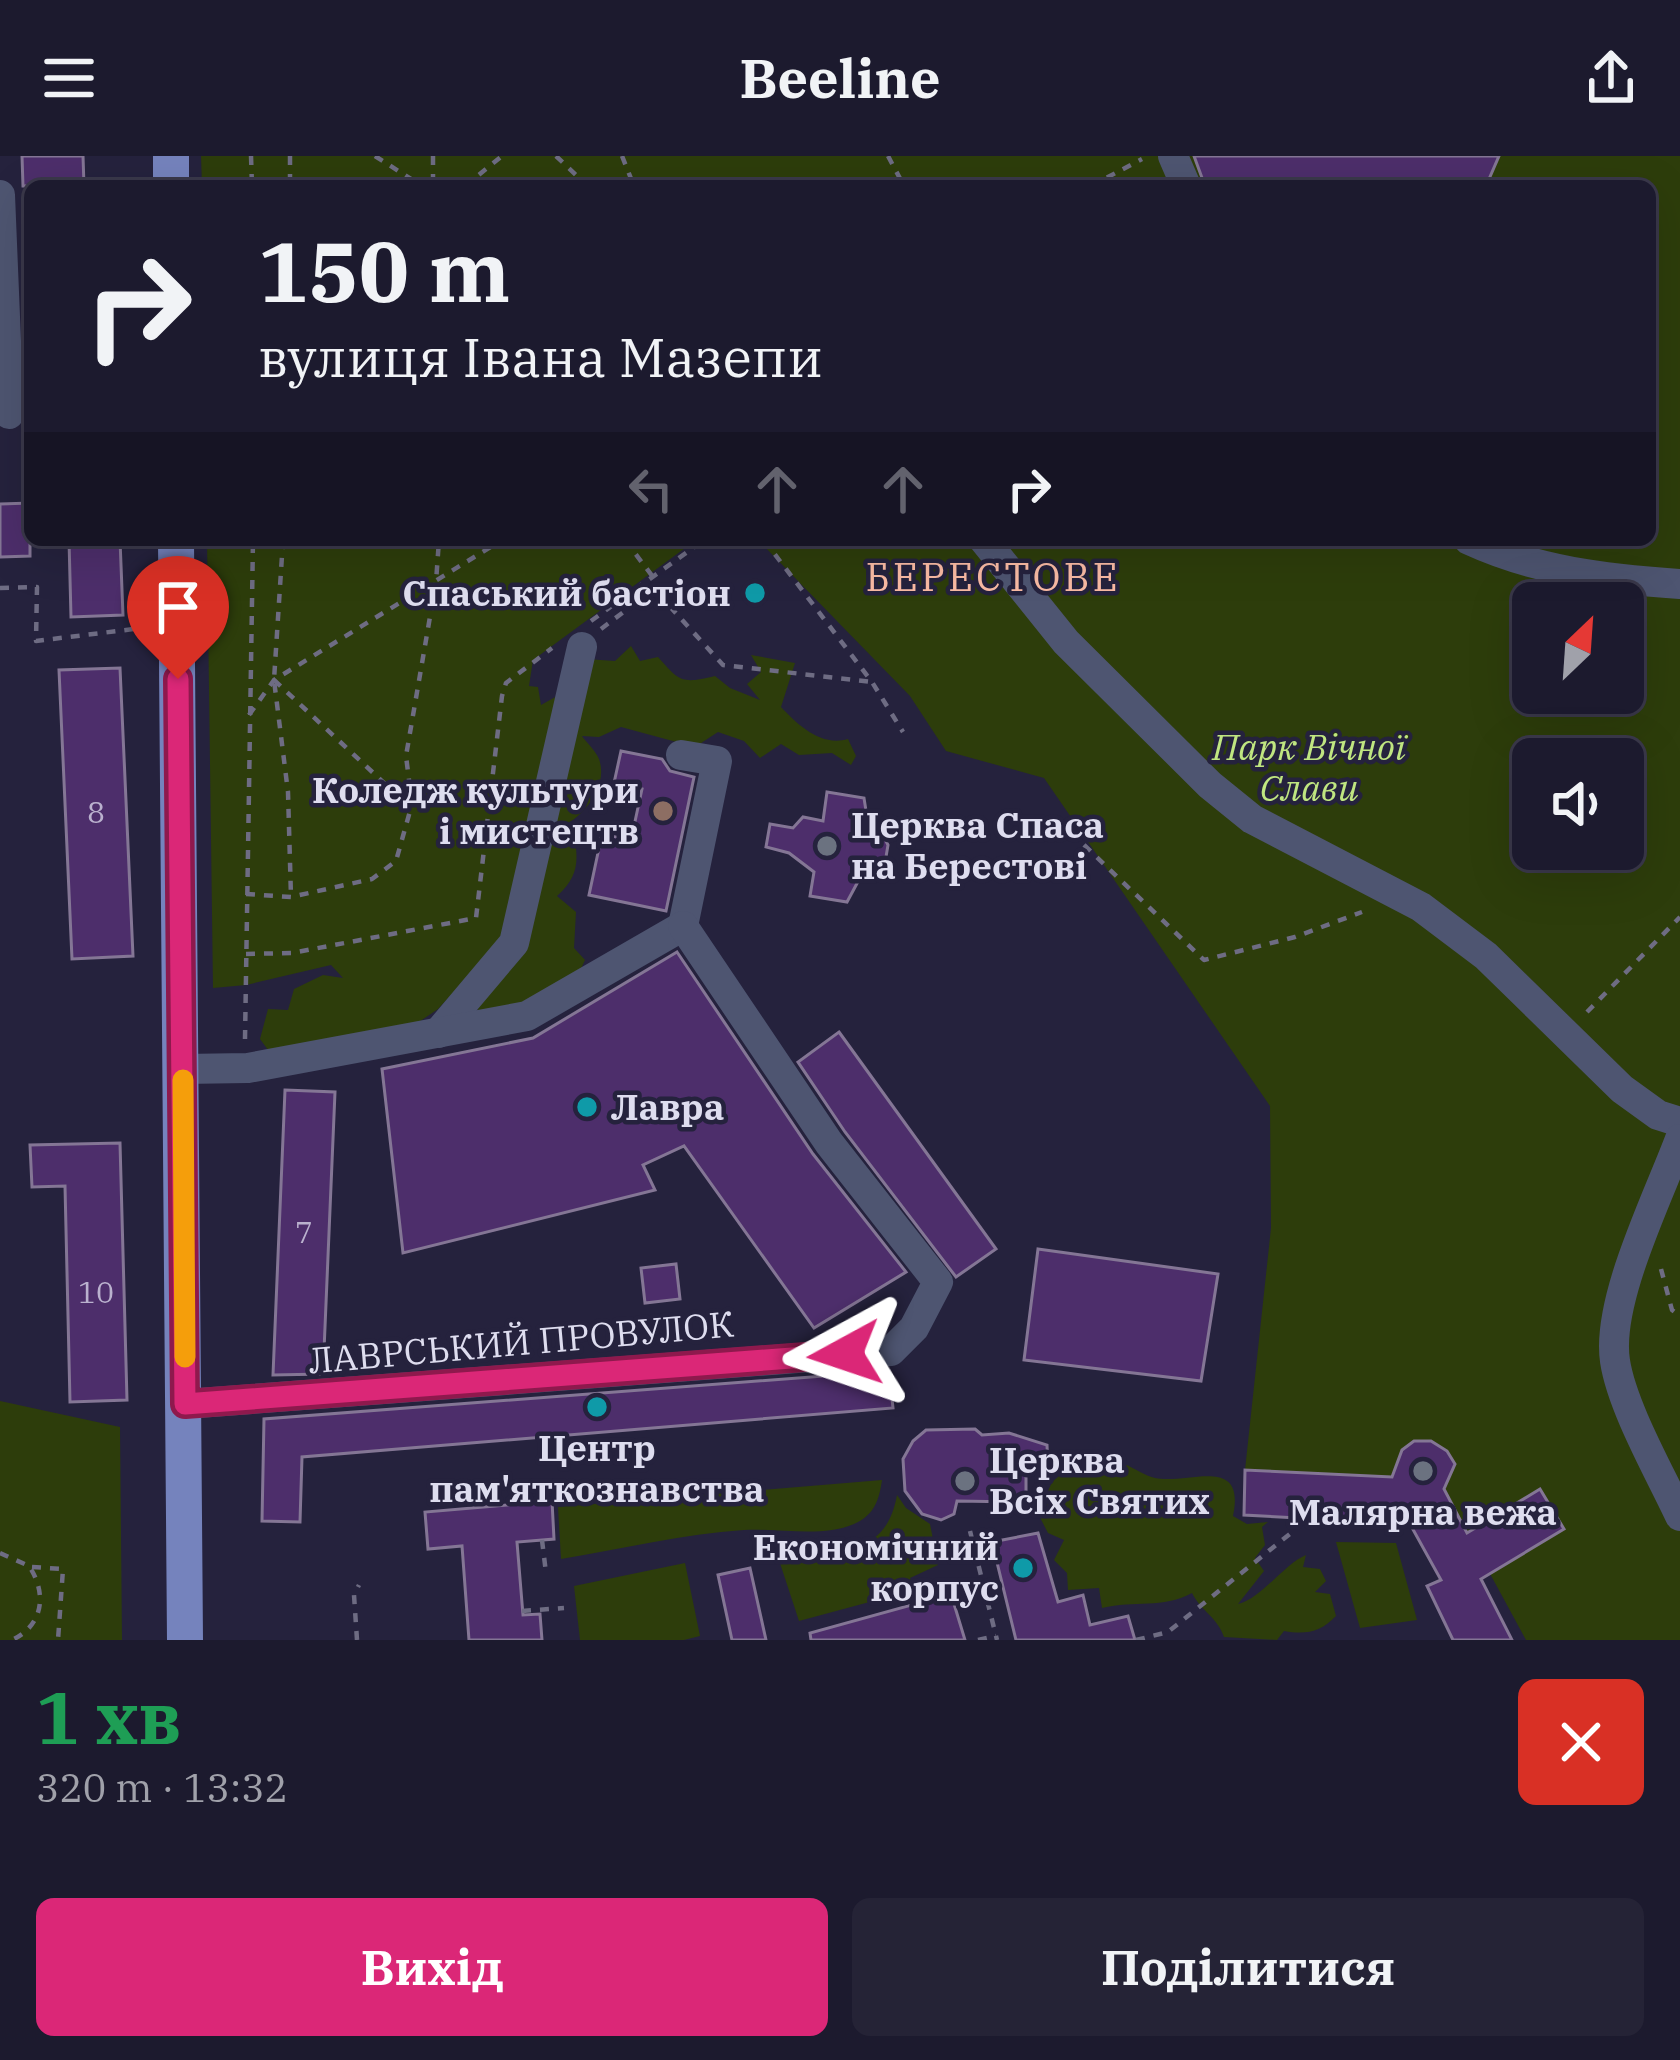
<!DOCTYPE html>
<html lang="uk">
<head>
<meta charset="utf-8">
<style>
  body { margin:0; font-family:"IBM Plex Serif",serif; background:#252336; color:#f1f3f6; height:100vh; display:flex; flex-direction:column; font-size:45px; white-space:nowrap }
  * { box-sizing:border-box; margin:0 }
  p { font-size:39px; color:#a0a1aa }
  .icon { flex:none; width:66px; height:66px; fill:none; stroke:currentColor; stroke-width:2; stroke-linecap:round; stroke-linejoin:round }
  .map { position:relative; height:1484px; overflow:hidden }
  .details { display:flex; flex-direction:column; background:#1c1a2e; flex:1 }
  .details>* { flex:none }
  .banner { position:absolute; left:24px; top:24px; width:1632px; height:366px; border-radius:18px; box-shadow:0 12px 48px #0002,0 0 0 3px #3a384a; background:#1c1a2e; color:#f1f3f6; overflow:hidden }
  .needle { width:78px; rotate:25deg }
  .buttons { position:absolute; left:1512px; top:426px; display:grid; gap:24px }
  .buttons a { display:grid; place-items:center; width:132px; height:132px; border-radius:18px; background:#1c1a2e; box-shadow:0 12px 48px #0002,0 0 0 3px #3a384a; font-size:60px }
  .pin { position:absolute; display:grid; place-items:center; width:102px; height:102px; color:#fff; margin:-123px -51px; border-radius:50% 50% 50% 0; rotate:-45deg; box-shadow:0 0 12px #0007 }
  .pin .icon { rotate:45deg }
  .me { position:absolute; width:132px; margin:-66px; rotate:265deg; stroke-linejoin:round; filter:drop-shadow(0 0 9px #0008) }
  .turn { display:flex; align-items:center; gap:42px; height:252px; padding:0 36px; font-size:54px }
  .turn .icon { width:156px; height:156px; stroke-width:2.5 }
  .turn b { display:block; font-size:84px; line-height:102px }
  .lanes { display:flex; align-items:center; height:114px; padding:0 36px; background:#0003; justify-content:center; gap:60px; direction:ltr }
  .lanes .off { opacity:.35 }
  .round { display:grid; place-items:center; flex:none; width:126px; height:126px; border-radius:18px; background:#252336 }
  .overview { display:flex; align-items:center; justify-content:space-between; height:204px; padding:0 36px }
  h1 { font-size:72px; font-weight:700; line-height:90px; color:#1e9e55 }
  .button { display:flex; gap:24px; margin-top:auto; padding:24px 36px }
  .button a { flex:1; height:138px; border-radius:18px; background:#db2777; color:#fff; font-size:48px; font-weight:700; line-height:138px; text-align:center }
  .button a+a { background:#252336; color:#f1f3f6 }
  header { display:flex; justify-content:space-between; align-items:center; height:156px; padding:0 36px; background:#1c1a2e; font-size:54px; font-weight:700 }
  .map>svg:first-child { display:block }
  .green { fill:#2d3d0b; fill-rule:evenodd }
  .building { fill:#4d2e6b; stroke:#847695; stroke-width:3 }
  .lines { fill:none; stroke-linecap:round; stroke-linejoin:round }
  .path { stroke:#6e6c83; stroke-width:4.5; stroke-dasharray:9 9; stroke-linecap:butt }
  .minor { stroke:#4e5571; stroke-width:30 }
  .major { stroke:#7583bd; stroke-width:36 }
  .route-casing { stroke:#8e194d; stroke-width:30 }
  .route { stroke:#db2777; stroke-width:21 }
  .slow { stroke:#f59e0b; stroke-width:21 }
  .culture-dot { fill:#0f9aa8; stroke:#25223d; stroke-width:4.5 }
  .education-dot { fill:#8d6e63; stroke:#25223d; stroke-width:4.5 }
  .worship-dot { fill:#6b7280; stroke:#25223d; stroke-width:4.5 }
  .labels { text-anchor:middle; stroke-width:9; stroke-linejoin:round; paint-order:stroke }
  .number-label { font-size:30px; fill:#bab1ce }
  .poi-label { font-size:36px; font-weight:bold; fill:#deddef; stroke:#25223d; text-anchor:end }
  .park-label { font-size:36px; font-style:italic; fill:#c0e681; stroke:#25223d }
  .street-label { font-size:36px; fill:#deddef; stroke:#25223d }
  .neighbourhood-label { font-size:39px; letter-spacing:3px; fill:#fabba4; stroke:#25223d }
</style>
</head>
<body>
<header><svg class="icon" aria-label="menu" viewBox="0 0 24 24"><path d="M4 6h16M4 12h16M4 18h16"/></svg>Beeline<svg class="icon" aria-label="share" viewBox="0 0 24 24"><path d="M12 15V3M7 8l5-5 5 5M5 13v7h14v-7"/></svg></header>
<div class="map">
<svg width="1680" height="1484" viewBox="0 0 1680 1484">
  <rect width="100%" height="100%" fill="#25223d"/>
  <g class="green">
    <path d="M 201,0 L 1680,0 L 1680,1484 L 1526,1484 L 1444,1333 L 1455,1308 C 1435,1274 1395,1276 1398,1321 L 1245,1314 L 1271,1072 L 1270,950 L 1044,622 L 946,595 L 910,540 L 758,384 L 1650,384 L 1650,30 L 202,30 ZM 1533,447 L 1623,447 L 1623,537 L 1533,537 ZM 1533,603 L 1623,603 L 1623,693 L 1533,693 Z"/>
    <path d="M 207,384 L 696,384 L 533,504 L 529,530 L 538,531 L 541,549 L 566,535 L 586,503 L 615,505 L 631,490 L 640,505 L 658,501 C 680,526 682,528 715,520 L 730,532 L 760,544 L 747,528 L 761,516 L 751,499 L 795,507 L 781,551 C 798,569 821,591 848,583 L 856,600 L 851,609 L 832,597 L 799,599 L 781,588 L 760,602 L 744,585 L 718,576 L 695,591 L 621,571 L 599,581 L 582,580 C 586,586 596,595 599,603 C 610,634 577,667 552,676 L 557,688 L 574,679 C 579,706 578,721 557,740 L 576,756 L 574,792 L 585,804 L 564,849 L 476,858 L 483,839 L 461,828 L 438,853 L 416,868 L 271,898 L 260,883 L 268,853 L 288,854 L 294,833 L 323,819 L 343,822 L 331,809 L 246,829 L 213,832 Z"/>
    <path d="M 0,1245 L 120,1271 L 122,1484 L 0,1484 Z"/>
    <path d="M 1127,1309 C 1135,1313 1146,1320 1155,1322 C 1188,1329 1246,1298 1233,1360 L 1247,1368 L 1268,1366 L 1262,1371 L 1265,1389 L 1255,1402 L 1264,1415 L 1238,1448 C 1261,1443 1284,1408 1306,1399 L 1303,1411 L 1320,1413 L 1326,1425 L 1315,1436 L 1330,1438 L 1336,1460 C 1321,1476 1306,1479 1284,1475 L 1277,1484 L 1224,1481 C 1217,1461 1201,1455 1192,1437 C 1162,1453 1135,1444 1102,1452 L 1099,1432 L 1068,1434 L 1067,1417 L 1054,1404 L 1064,1384 L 1048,1377 L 1034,1350 L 1044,1344 L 1052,1326 L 1071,1310 L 1096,1317 Z"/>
    <path d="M 882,1324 C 879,1345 874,1359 854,1368 C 822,1382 779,1372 744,1374 C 683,1378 622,1393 561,1403 L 558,1351 Z"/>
    <path d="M 897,1339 L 906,1352 L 930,1368 L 938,1409 L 910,1422 L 914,1434 L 799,1465 L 776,1395 C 830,1393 885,1407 897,1339 Z"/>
    <path d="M 1336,1386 L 1396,1387 L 1417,1464 L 1360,1472 Z"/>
    <path d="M 685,1407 L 700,1480 L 684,1484 L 580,1484 L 574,1430 Z"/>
  </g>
  <g class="building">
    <path d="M 22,0 L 83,0 L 84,30 L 23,30 Z"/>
    <path d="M 1194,0 L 1499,0 L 1486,30 L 1205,30 Z"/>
    <path d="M 30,347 L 30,400 L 0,401 L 0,348 Z"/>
    <path d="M 69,384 L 120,384 L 123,459 L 71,461 Z"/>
    <path d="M 120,512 L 133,800 L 72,803 L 59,514 Z"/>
    <path d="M 621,595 L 662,603 L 670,615 L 694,621 L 666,755 L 589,739 L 602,678 L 631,684 L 642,633 L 614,627 Z"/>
    <path d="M 827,636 L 864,642 L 869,674 L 882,677 L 888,689 L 884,713 L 872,722 L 861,720 L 847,746 L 810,740 L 814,716 L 789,697 L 766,691 L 770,668 L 793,672 L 803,661 L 823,665 Z"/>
    <path d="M 677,796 L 813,998 L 906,1116 L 814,1172 L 684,990 L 643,1009 L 655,1034 L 403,1097 L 382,913 L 533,882 Z"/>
    <path d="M 839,876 L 996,1093 L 956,1121 L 845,976 L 798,906 Z"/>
    <path d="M 285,934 L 335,936 L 323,1218 L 273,1219 Z"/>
    <path d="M 120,987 L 127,1244 L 70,1246 L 65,1030 L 32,1031 L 30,989 Z"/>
    <path d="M 1038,1093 L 1218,1118 L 1201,1225 L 1024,1204 Z"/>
    <path d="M 676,1108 L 680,1143 L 645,1147 L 641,1112 Z"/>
    <path d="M 889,1215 L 893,1252 L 302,1301 L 300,1366 L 262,1365 L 264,1263 Z"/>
    <path d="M 975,1273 L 982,1279 L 1009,1277 L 1047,1289 L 1048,1313 L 1026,1315 L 1026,1346 L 957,1345 L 954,1358 L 941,1364 L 922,1358 L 905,1335 L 903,1303 L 913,1285 L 926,1274 Z"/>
    <path d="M 1414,1285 L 1431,1285 L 1447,1295 L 1455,1308 L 1444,1333 L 1467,1377 L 1540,1333 L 1564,1373 L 1481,1423 L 1512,1484 L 1453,1484 L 1427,1430 L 1441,1424 L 1410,1368 L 1244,1359 L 1245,1314 L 1392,1321 L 1402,1294 Z"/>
    <path d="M 552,1345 L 554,1383 L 517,1386 L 523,1459 L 540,1458 L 542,1484 L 469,1484 L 462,1390 L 428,1393 L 425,1356 Z"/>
    <path d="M 1038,1377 L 1058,1446 L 1083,1439 L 1090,1469 L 1128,1460 L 1135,1484 L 1016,1484 L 992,1386 Z"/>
    <path d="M 750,1412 L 766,1484 L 732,1484 L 718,1419 Z"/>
    <path d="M 951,1438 L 965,1484 L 811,1484 L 810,1477 Z"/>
  </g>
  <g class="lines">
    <g class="path">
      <path d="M 251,0 L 252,30"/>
      <path d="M 290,0 L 290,30"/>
      <path d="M 375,0 L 422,30"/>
      <path d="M 433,0 L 433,30"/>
      <path d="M 556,0 L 577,20 L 581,30"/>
      <path d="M 622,0 L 634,30"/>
      <path d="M 888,0 L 904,30"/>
      <path d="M 465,30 L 502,0"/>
      <path d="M 1091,30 L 1142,3"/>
      <path d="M 283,384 L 274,524 L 288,636 L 291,741"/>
      <path d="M 625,384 L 653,421"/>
      <path d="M 764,384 L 872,526 L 903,576"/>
      <path d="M 1202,384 L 1234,390 L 1246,384"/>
      <path d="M 0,432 L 37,431 L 36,485 L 142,472"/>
      <path d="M 591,465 L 704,384"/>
      <path d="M 601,473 L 654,433 L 723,509 L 872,526"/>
      <path d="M 274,524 L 399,641 L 412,648"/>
      <path d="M 249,559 L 274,524 L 502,384"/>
      <path d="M 1058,664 L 1204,804 L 1295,781 L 1362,756"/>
      <path d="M 246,738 L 291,741 L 372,723 L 396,705 L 412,648 L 406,600 L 436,426 L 439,384"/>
      <path d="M 246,798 L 292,797 L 476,762 L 502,540 L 506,527 L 552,492"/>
      <path d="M 1587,856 L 1680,761"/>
      <path d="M 245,883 L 253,384"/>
      <path d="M 1661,1113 L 1672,1154 L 1680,1160"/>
      <path d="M 970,1375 L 997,1484"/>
      <path d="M 542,1384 L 546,1417"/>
      <path d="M 0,1397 L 29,1410 C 47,1437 44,1469 12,1484"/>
      <path d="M 32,1411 L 63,1413 L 58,1484"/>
      <path d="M 522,1455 L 564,1452"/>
      <path d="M 357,1484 L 354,1439 L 359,1429"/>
      <path d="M 978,1484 L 996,1480"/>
      <path d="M 1136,1484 L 1168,1476 L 1291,1377"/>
    </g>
    <g class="minor">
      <path d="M 1173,0 L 1186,30"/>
      <path d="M 0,39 L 9,258"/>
      <path d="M 984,384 L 1066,486 L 1210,629 L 1252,663 L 1421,751 L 1486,800 L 1622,933 L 1658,959 L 1680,966"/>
      <path d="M 1469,384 C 1536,415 1606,423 1680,428"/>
      <path d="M 681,599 L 717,605 L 683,770"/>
      <path d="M 438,877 L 514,787 L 582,491"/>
      <path d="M 183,913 L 248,912 L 527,860 L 683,770"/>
      <path d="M 1680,983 C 1658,1042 1606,1145 1615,1205 C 1622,1251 1660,1317 1680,1360"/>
      <path d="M 185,1248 L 891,1195 L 914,1172 L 938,1126 L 829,987 L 683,770"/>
    </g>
    <g class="major">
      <path d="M 171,0 L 171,30"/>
      <path d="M 176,384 L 185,1484"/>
    </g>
  </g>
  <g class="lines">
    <defs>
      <path id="route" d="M 178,523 L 185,1248 L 845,1198"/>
    </defs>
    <use href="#route" class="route-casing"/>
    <use href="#route" class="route"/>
    <path class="slow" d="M 183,924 L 185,1201"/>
  </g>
  <g class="culture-dot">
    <circle cx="755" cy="437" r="12"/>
    <circle cx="587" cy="951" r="12"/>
    <circle cx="597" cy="1251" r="12"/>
    <circle cx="1023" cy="1412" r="12"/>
  </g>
  <circle class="education-dot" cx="663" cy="655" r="12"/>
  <g class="worship-dot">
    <circle cx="827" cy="690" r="12"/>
    <circle cx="1423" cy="1315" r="12"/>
    <circle cx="965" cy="1325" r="12"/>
  </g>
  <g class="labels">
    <g class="number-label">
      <text x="96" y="667">8</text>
      <text x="304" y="1087">7</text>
      <text x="96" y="1147">10</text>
    </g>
    <g class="poi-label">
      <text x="731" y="450">Спаський бастіон</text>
      <text x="639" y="647">Коледж культури<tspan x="639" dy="41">і мистецтв</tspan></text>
      <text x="851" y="682" text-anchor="start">Церква Спаса<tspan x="851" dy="41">на Берестові</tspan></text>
      <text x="611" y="964" text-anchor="start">Лавра</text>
      <text x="597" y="1305" text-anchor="middle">Центр<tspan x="597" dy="41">пам'яткознавства</tspan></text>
      <text x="989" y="1317" text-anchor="start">Церква<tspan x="989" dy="41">Всіх Святих</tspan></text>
      <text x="1423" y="1369" text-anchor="middle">Малярна вежа</text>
      <text x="999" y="1404">Економічний<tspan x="999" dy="41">корпус</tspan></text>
    </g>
    <g class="park-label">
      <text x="1309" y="604">Парк Вічної<tspan x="1309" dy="41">Слави</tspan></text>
    </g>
    <g class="street-label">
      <text transform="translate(521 1186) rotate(-5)" y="13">ЛАВРСЬКИЙ ПРОВУЛОК</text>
    </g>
    <g class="neighbourhood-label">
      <text x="993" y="435">БЕРЕСТОВЕ</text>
    </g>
  </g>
</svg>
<div class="buttons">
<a><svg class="needle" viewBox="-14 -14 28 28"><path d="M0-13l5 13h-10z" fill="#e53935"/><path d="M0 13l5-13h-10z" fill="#a0a1aa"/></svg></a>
<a><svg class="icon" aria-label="sound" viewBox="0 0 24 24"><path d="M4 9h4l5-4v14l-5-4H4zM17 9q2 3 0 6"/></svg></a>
</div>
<div class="pin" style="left:178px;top:523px;background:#d93025"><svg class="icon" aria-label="arrive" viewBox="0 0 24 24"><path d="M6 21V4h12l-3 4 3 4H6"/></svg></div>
<svg class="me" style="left:845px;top:1198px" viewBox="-20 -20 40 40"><path d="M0-17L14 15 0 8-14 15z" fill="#db2777" stroke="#fff" stroke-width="4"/></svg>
<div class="banner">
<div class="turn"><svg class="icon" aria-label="right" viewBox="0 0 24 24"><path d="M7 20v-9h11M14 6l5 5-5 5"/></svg><div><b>150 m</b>вулиця Івана Мазепи</div></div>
<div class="lanes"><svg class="icon off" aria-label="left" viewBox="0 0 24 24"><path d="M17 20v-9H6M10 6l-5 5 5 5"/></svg><svg class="icon off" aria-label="ahead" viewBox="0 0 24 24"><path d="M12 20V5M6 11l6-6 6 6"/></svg><svg class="icon off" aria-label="ahead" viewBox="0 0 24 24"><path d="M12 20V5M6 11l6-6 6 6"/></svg><svg class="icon" aria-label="right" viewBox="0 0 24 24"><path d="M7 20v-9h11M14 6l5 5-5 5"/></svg></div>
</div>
</div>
<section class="details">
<div class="overview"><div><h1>1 хв</h1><p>320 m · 13:32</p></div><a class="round" style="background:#d93025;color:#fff"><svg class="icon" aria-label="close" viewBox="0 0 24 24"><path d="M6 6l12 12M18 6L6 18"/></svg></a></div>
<div class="button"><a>Вихід</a><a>Поділитися</a></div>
</section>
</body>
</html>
